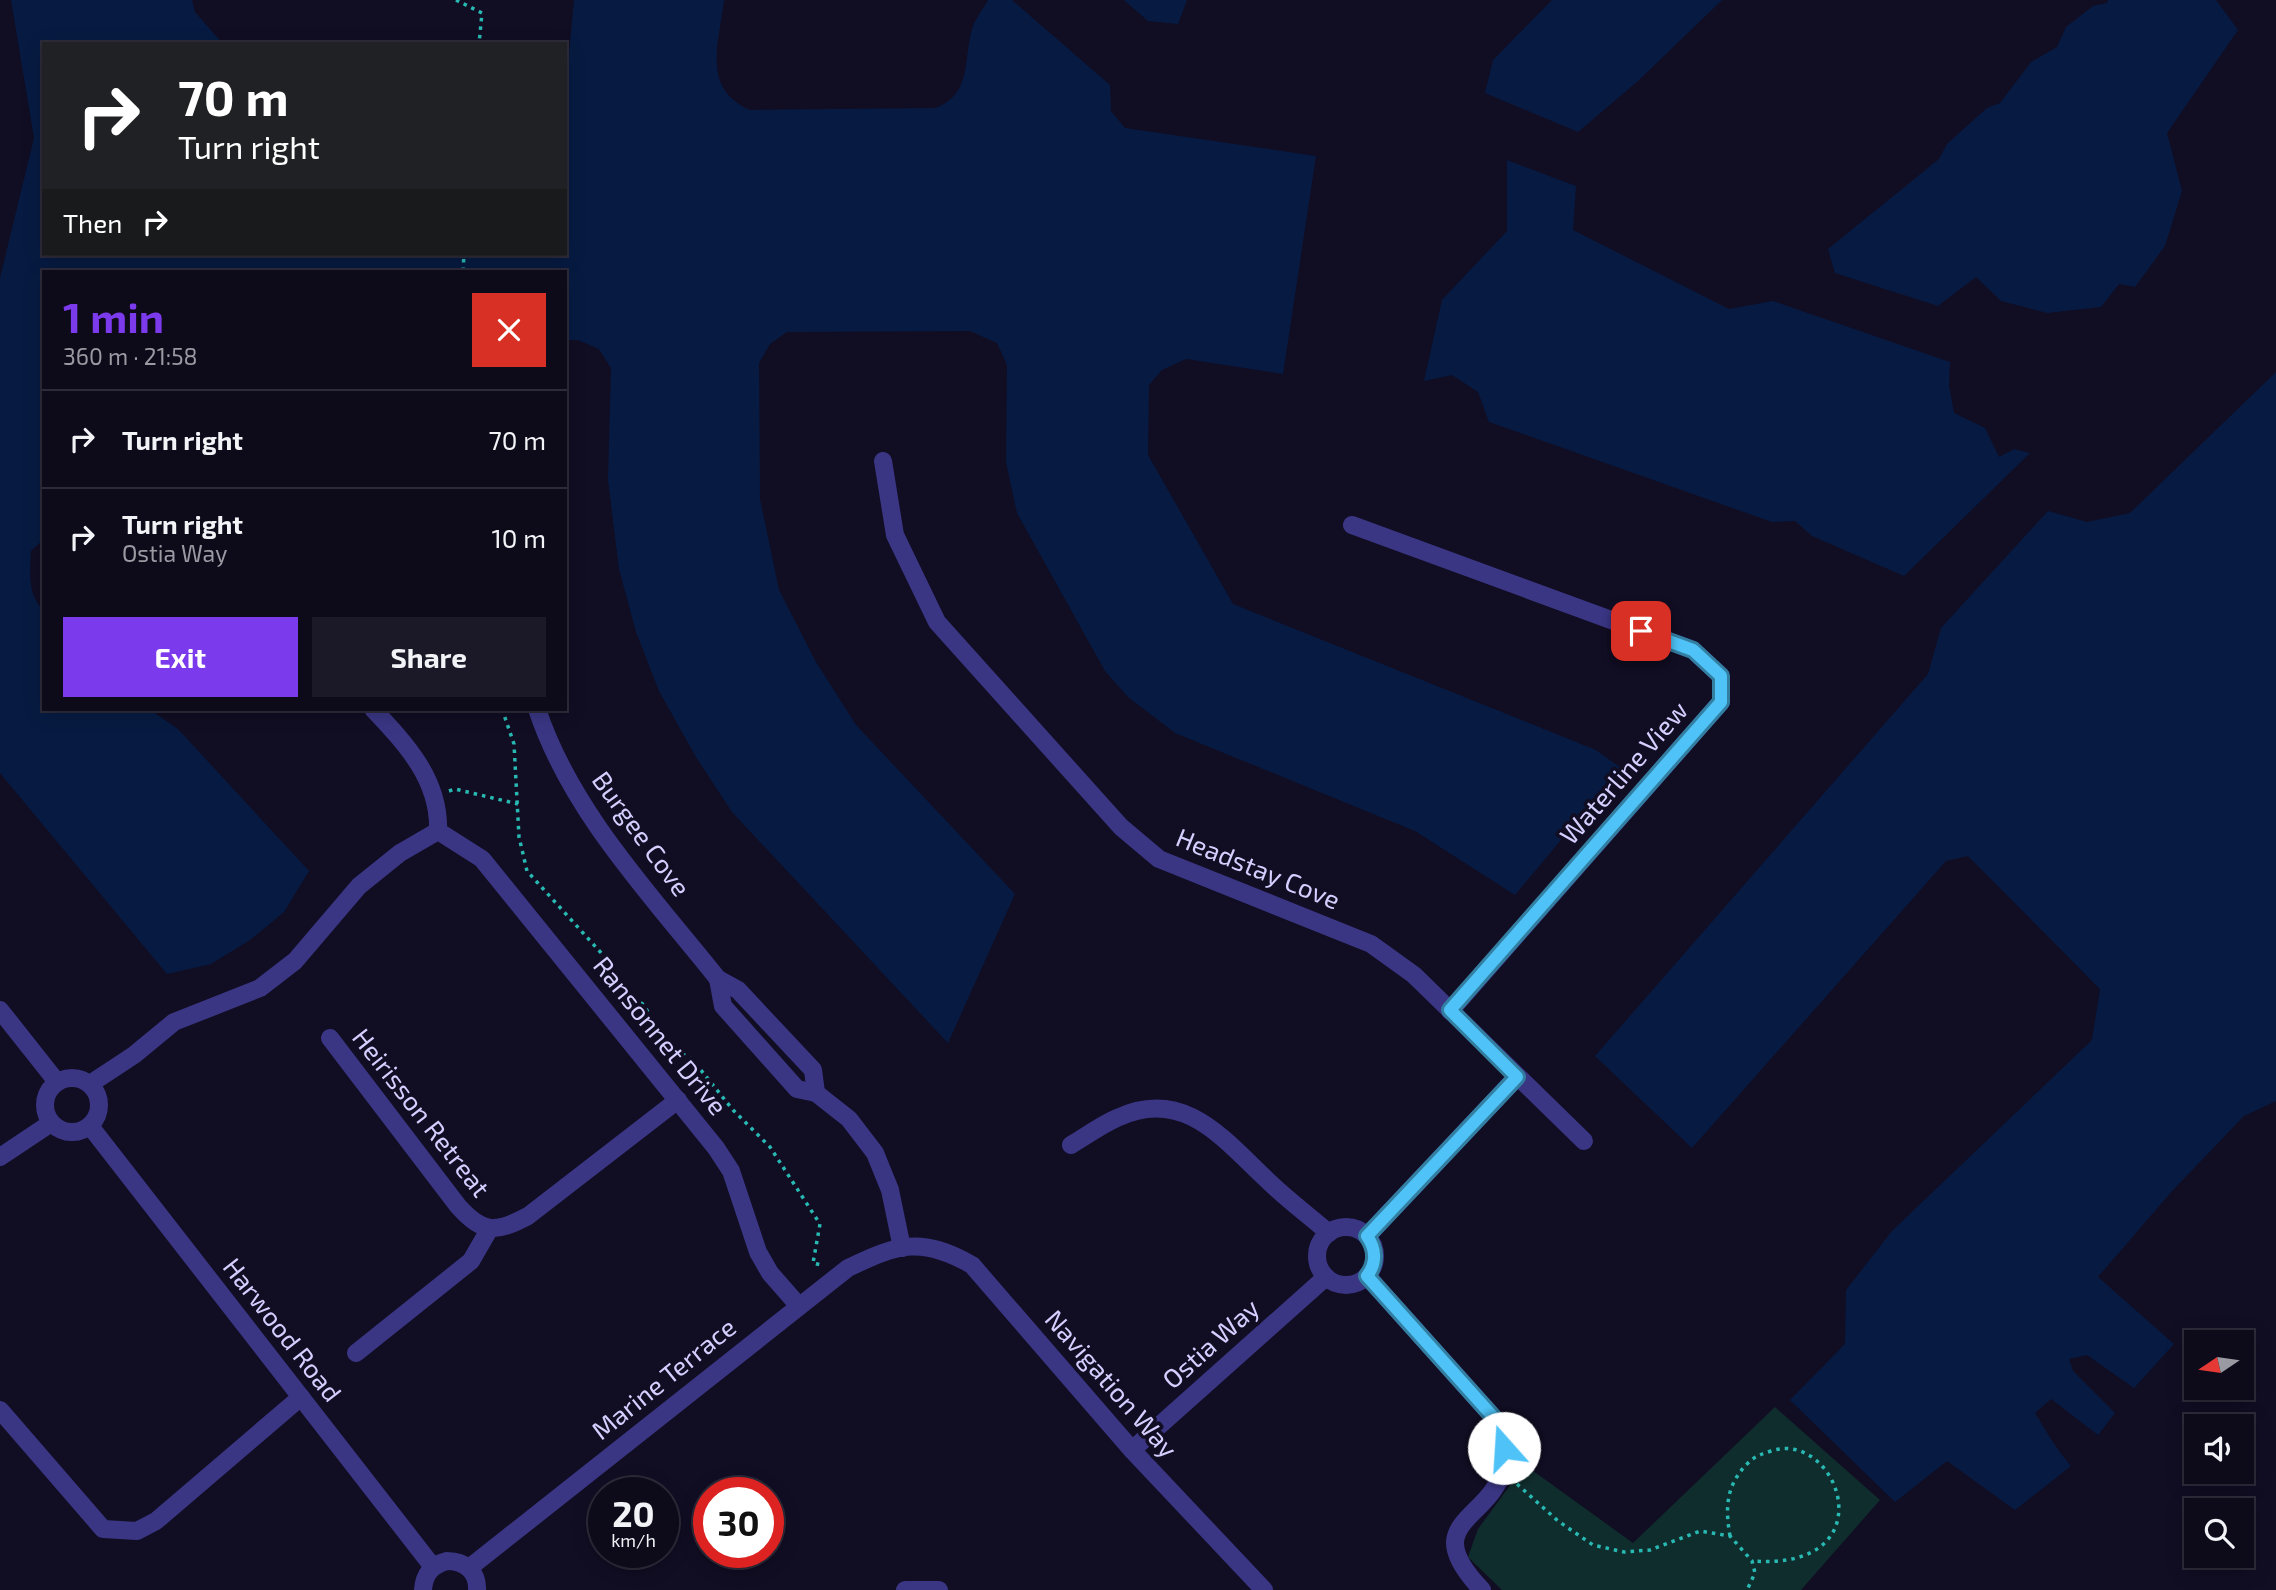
<!DOCTYPE html>
<html lang="en">
<head>
<meta charset="utf-8">
<style>
  body { margin:0; font-family:"Exo 2",sans-serif; background:#1b1827; color:#f1f3f6; height:100vh; display:flex; flex-direction:column; font-size:26px; white-space:nowrap }
  * { box-sizing:border-box; margin:0 }
  p { font-size:23px; color:#9a9aa2 }
  .icon { flex:none; width:38px; height:38px; fill:none; stroke:currentColor; stroke-width:2; stroke-linecap:round; stroke-linejoin:round }
  .map { position:relative; flex:1; overflow:hidden }
  .details { position:absolute; left:42px; top:270px; width:525px; height:441px; display:flex; flex-direction:column; background:#0d0a1a; border-radius:0px; box-shadow:0 4px 18px #0003,0 0 0 2px #2d2b39 }
  .details>* { flex:none }
  .hud { position:absolute; left:42px; top:42px; width:525px; height:214px; border-radius:0px; box-shadow:0 4px 18px #0003,0 0 0 2px #2d2b39; background:#202124; color:#fff; overflow:hidden }
  .needle { width:46px; rotate:257deg }
  .tools { position:absolute; left:2184px; top:1330px; display:grid; gap:14px }
  .tools a { display:grid; place-items:center; width:70px; height:70px; border-radius:0px; background:#0d0a1a; box-shadow:0 4px 18px #0003,0 0 0 2px #2d2b39; font-size:35px }
  .speed { position:absolute; left:588px; top:1477px; display:flex; gap:14px; font-size:35px; font-weight:700; text-align:center }
  .speed>* { display:grid; place-content:center; width:91px; height:91px; border-radius:50%; background:#0d0a1a; box-shadow:0 4px 18px #0003,0 0 0 2px #2d2b39; line-height:1 }
  .speed small { font-size:18px; font-weight:400 }
  .speed .limit { border:10px solid #d22; background:#fff; color:#111 }
  .pin { position:absolute; display:grid; place-items:center; width:60px; height:60px; color:#fff; margin:-30px; border-radius:14px; box-shadow:0 4px 10px #0006 }
  .me { position:absolute; width:77px; margin:-38px; rotate:341deg; stroke-linejoin:round; filter:drop-shadow(0 0 5px #0008) }
  .turn { display:flex; align-items:center; gap:24px; height:147px; padding:0 21px; font-size:32px }
  .turn .icon { width:91px; height:91px; stroke-width:2.5 }
  .turn b { display:block; font-size:49px; line-height:60px }
  .then { display:flex; align-items:center; height:66px; padding:0 21px; background:#0003; gap:14px; font-size:26px }
  .round { display:grid; place-items:center; flex:none; width:74px; height:74px; border-radius:0px; background:#1b1827 }
  .summary { display:flex; align-items:center; justify-content:space-between; height:119px; padding:0 21px }
  h1 { font-size:42px; font-weight:700; line-height:52px; color:#7c3aed }
  .primary-button { display:flex; gap:14px; margin-top:auto; padding:14px 21px }
  .primary-button a { flex:1; height:80px; border-radius:0px; background:#7c3aed; color:#fff; font-size:28px; font-weight:700; line-height:80px; text-align:center }
  .primary-button a+a { background:#1b1827; color:#f1f3f6 }
  ul { padding:0; list-style:none }
  li { display:flex; align-items:center; gap:21px; height:98px; padding:0 21px; border-top:2px solid #2d2b39 }
  li div { flex:1 }
  li b { display:block; font-size:26px }
  li em { font-style:normal }
  .map>svg:first-child { display:block }
  .green { fill:#102d2d }
  .water { fill:#071b42 }
  .lines { fill:none; stroke-linecap:round; stroke-linejoin:round }
  .path { stroke:#29b9b3; stroke-width:3.5; stroke-dasharray:3.5 5; stroke-linecap:butt }
  .minor { stroke:#3a3684; stroke-width:18 }
  .tertiary { stroke:#3a3684; stroke-width:18 }
  .route-casing { stroke:#337fa1; stroke-width:18 }
  .route { stroke:#4fc3f7; stroke-width:12 }
  .labels { text-anchor:middle; stroke-width:7; stroke-linejoin:round; paint-order:stroke }
  .street-label { font-size:26px; fill:#d5cfff; stroke:#110d23 }
</style>
</head>
<body>
<div class="map">
<svg width="2276" height="1590" viewBox="0 0 2276 1590">
  <rect width="100%" height="100%" fill="#110d23"/>
  <path class="green" d="M 1775,1407 L 1880,1500 L 1801,1590 L 1502,1590 L 1468,1557 L 1478,1529 L 1525,1465 L 1633,1543 Z"/>
  <g class="water">
    <path d="M 11,0 L 192,0 L 195,12 L 223,44 L 44,44 L 44,254 L 565,254 L 565,98 L 574,0 L 724,0 C 719,44 701,88 750,110 L 936,108 C 972,93 963,62 972,29 C 975,19 983,9 988,0 L 1012,0 L 1110,85 L 1111,111 L 1125,128 L 1316,156 L 1283,374 L 1186,359 L 1162,370 L 1149,385 L 1148,455 L 1233,604 L 1596,750 L 1621,768 L 1515,895 L 1415,831 L 1175,733 L 1128,697 L 1105,671 L 1017,513 L 1006,462 L 1007,365 L 997,343 L 970,331 L 787,332 L 770,344 L 759,363 L 760,499 L 779,590 L 816,662 L 856,725 L 1015,894 L 948,1043 L 732,812 L 696,757 L 659,691 L 636,632 L 619,569 L 608,480 L 611,368 L 599,349 L 578,340 L 565,340 L 565,271 L 44,271 L 44,539 L 31,551 C 30,573 27,594 44,611 L 44,709 L 149,709 L 178,729 L 309,871 L 284,912 L 250,940 L 211,964 L 167,974 L 0,773 L 0,278 L 34,138 Z"/>
    <path d="M 1124,0 L 1187,0 L 1178,24 L 1148,21 Z"/>
    <path d="M 1552,0 L 1722,0 L 1638,81 L 1578,132 L 1485,93 L 1493,60 Z"/>
    <path d="M 2108,0 L 2216,0 L 2238,30 L 2167,133 L 2182,191 L 2165,246 L 2135,287 L 2119,284 L 2101,307 L 2047,313 L 2001,301 L 1976,277 L 1938,306 L 1835,273 L 1828,249 L 1939,159 L 1947,144 L 1987,108 L 2000,103 L 2031,62 L 2057,47 L 2066,27 L 2093,6 L 2107,3 Z"/>
    <path d="M 1507,160 L 1576,186 L 1573,230 L 1729,309 L 1773,301 L 1950,362 L 1949,385 L 1954,413 L 1985,428 L 1999,457 L 2014,449 L 2030,453 L 1904,576 L 1812,536 L 1795,521 L 1772,522 L 1489,422 L 1478,392 L 1452,375 L 1424,381 L 1442,300 L 1507,231 Z"/>
    <path d="M 2276,372 L 2276,1101 L 2244,1116 L 2173,1190 L 2098,1277 L 2174,1344 L 2134,1388 L 2087,1355 L 2069,1359 L 2073,1371 L 2115,1413 L 2098,1435 L 2051,1399 L 2035,1413 C 2047,1432 2056,1449 2071,1466 L 2015,1510 L 1947,1461 L 1895,1502 L 1790,1400 L 1845,1344 L 1846,1290 L 1892,1231 L 2092,1040 L 2100,989 L 1968,856 L 1946,861 L 1692,1148 L 1595,1056 L 1928,674 L 1941,628 L 2048,511 L 2087,522 L 2130,513 Z"/>
  </g>
  <g class="lines">
    <g class="path">
      <path d="M 456,0 L 482,13 L 479,44"/>
      <path d="M 463,271 L 464,254"/>
      <path d="M 502,709 L 514,744 L 519,837 L 527,871 L 603,955 L 625,991 L 644,1005 L 667,1046 L 692,1059 L 733,1110 L 770,1147 L 820,1224 L 813,1263 L 821,1265"/>
      <path d="M 449,791 L 455,789 L 518,804"/>
      <path d="M 1517,1484 L 1558,1521 L 1593,1545 L 1624,1552 L 1650,1550 L 1700,1531 L 1730,1536 L 1752,1561 L 1755,1573 L 1747,1590"/>
      <path d="M 1730,1536 C 1725,1507 1726,1485 1748,1463 C 1755,1456 1762,1454 1771,1451 C 1838,1428 1890,1571 1752,1561"/>
    </g>
    <g class="minor">
      <path d="M 883,461 L 895,535 L 937,622 L 1121,827 L 1159,859 L 1371,944 L 1414,975 L 1584,1141"/>
      <path d="M 1352,525 L 1693,650 L 1721,676 L 1721,702 L 1450,1011"/>
      <path d="M 373,709 C 406,744 440,780 438,831"/>
      <path d="M 537,709 C 571,812 652,896 718,979 L 738,990 L 813,1070 L 816,1093"/>
      <path d="M 438,831 L 482,859 L 716,1148 L 731,1171 L 758,1252 L 770,1273 L 798,1305"/>
      <path d="M 718,979 L 723,1006 L 797,1089 L 816,1093 L 849,1119 L 875,1153 L 890,1190 L 902,1248"/>
      <path d="M 0,1010 L 57,1082"/>
      <path d="M 330,1038 L 458,1206 C 483,1234 496,1233 528,1216 L 678,1100"/>
      <circle cx="72" cy="1105" r="27"/>
      <path d="M 90,1084 L 134,1055 L 174,1022 L 260,988 L 295,961 L 359,886 L 400,853 L 438,831"/>
      <path d="M 90,1126 L 433,1567"/>
      <path d="M 1071,1145 C 1086,1136 1101,1125 1117,1118 C 1182,1087 1222,1137 1264,1177 C 1284,1197 1307,1214 1329,1233"/>
      <path d="M 0,1157 L 51,1123"/>
      <circle cx="1346" cy="1256" r="29"/>
      <path d="M 1367,1236 L 1517,1077"/>
      <path d="M 1367,1276 L 1504,1429 C 1504,1441 1506,1456 1504,1467 C 1490,1522 1416,1521 1482,1590"/>
      <path d="M 356,1353 L 471,1261 L 490,1228"/>
      <path d="M 0,1410 L 103,1529 L 137,1531 L 156,1521 L 301,1397"/>
      <path d="M 1132,1450 L 1326,1277"/>
      <path d="M 905,1590 L 939,1590"/>
    </g>
    <g class="tertiary">
      <path d="M 469,1568 L 848,1268 C 898,1244 921,1236 972,1265 L 1132,1450 L 1264,1590"/>
      <path d="M 423,1590 C 424,1574 432,1565 447,1561 C 465,1561 478,1572 477,1590"/>
    </g>
  </g>
  <g class="lines">
    <defs>
      <path id="route" d="M 1504,1448 L 1504,1429 L 1367,1276 C 1377,1263 1376,1249 1367,1236 L 1517,1077 L 1450,1010 L 1721,702 L 1721,676 L 1693,650 L 1641,631"/>
    </defs>
    <use href="#route" class="route-casing"/>
    <use href="#route" class="route"/>
  </g>
  <g class="labels">
    <g class="street-label">
      <text transform="translate(1624 773) rotate(-49)" y="9">Waterline View</text>
      <text transform="translate(641 834) rotate(54)" y="9">Burgee Cove</text>
      <text transform="translate(1258 869) rotate(22)" y="9">Headstay Cove</text>
      <text transform="translate(660 1036) rotate(51)" y="9">Ransonnet Drive</text>
      <text transform="translate(421 1113) rotate(52)" y="9">Heirisson Retreat</text>
      <text transform="translate(282 1330) rotate(52)" y="9">Harwood Road</text>
      <text transform="translate(1211 1344) rotate(-42)" y="9">Ostia Way</text>
      <text transform="translate(664 1379) rotate(-39)" y="9">Marine Terrace</text>
      <text transform="translate(1111 1384) rotate(49)" y="9">Navigation Way</text>
    </g>
  </g>
</svg>
<div class="tools">
<a><svg class="needle" viewBox="-14 -14 28 28"><path d="M0-13l5 13h-10z" fill="#e53935"/><path d="M0 13l5-13h-10z" fill="#9a9aa2"/></svg></a>
<a><svg class="icon" aria-label="sound" viewBox="0 0 24 24"><path d="M4 9h4l5-4v14l-5-4H4zM17 9q2 3 0 6"/></svg></a>
<a><svg class="icon" aria-label="search" viewBox="0 0 24 24"><circle cx="10" cy="10" r="6"/><path d="M15 15l6 6"/></svg></a>
</div>
<div class="speed"><div>20<small>km/h</small></div><div class="limit">30</div></div>
<div class="pin" style="left:1641px;top:631px;background:#d93025"><svg class="icon" aria-label="arrive" viewBox="0 0 24 24"><path d="M6 21V4h12l-3 4 3 4H6"/></svg></div>
<svg class="me" style="left:1504px;top:1448px" viewBox="-20 -20 40 40"><circle r="19" fill="#fff"/><path d="M0-13L10 11 0 6-10 11z" fill="#4fc3f7"/></svg>
<div class="hud">
<div class="turn"><svg class="icon" aria-label="right" viewBox="0 0 24 24"><path d="M7 20v-9h11M14 6l5 5-5 5"/></svg><div><b>70 m</b>Turn right</div></div>
<div class="then">Then<svg class="icon" aria-label="right" viewBox="0 0 24 24"><path d="M7 20v-9h11M14 6l5 5-5 5"/></svg></div>
</div>
<section class="details">
<div class="summary"><div><h1>1 min</h1><p>360 m · 21:58</p></div><a class="round" style="background:#d93025;color:#fff"><svg class="icon" aria-label="close" viewBox="0 0 24 24"><path d="M6 6l12 12M18 6L6 18"/></svg></a></div>
<ul>
<li><svg class="icon" aria-label="right" viewBox="0 0 24 24"><path d="M7 20v-9h11M14 6l5 5-5 5"/></svg><div><b>Turn right</b></div><em>70 m</em></li>
<li><svg class="icon" aria-label="right" viewBox="0 0 24 24"><path d="M7 20v-9h11M14 6l5 5-5 5"/></svg><div><b>Turn right</b><p>Ostia Way</p></div><em>10 m</em></li>
</ul>
<div class="primary-button"><a>Exit</a><a>Share</a></div>
</section>
</div>
</body>
</html>
